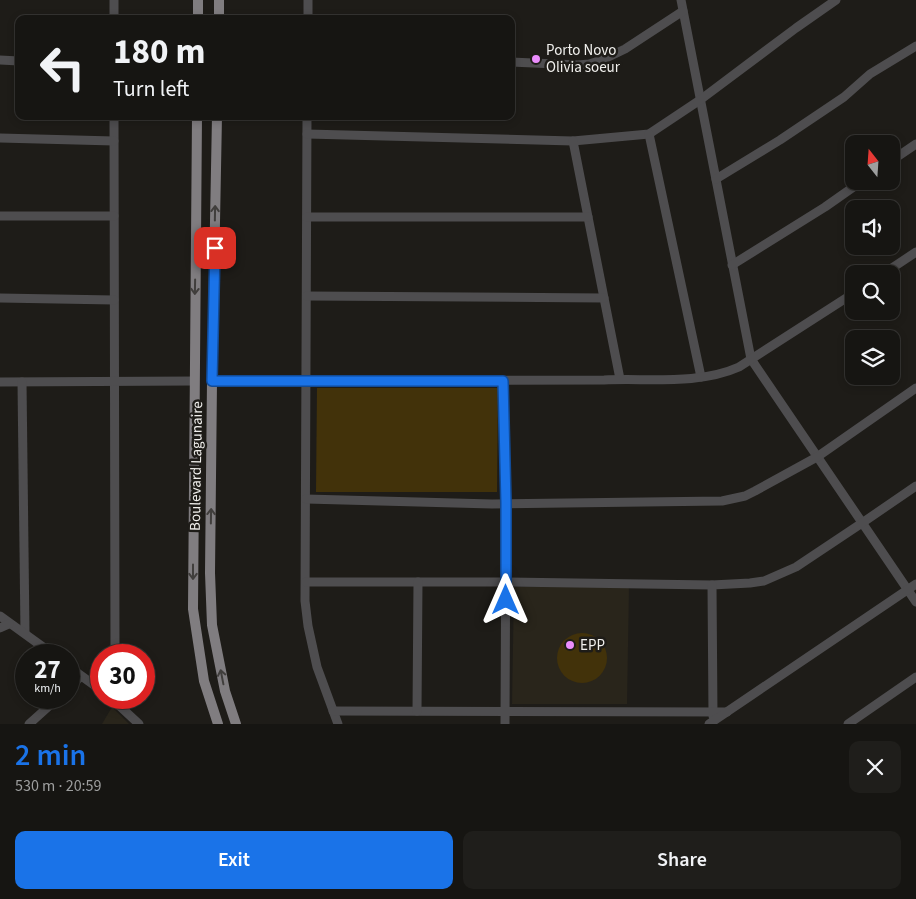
<!DOCTYPE html>
<html lang="en">
<head>
<meta charset="utf-8">
<style>
  body { margin:0; font-family:"Source Sans 3",sans-serif; background:#1f1e1b; color:#f1f3f6; height:100vh; display:flex; flex-direction:column; font-size:19px; white-space:nowrap }
  * { box-sizing:border-box; margin:0 }
  p { font-size:16px; color:#9e9f9f }
  .icon { flex:none; width:28px; height:28px; fill:none; stroke:currentColor; stroke-width:2; stroke-linecap:round; stroke-linejoin:round }
  .map { position:relative; height:724px; overflow:hidden }
  .drawer { display:flex; flex-direction:column; background:#161512; flex:1 }
  .drawer>* { flex:none }
  .hud { position:absolute; left:15px; top:15px; width:500px; height:105px; border-radius:10px; box-shadow:0 2px 8px #0003,0 0 0 1px #353432; background:#161512; color:#f1f3f6; overflow:hidden }
  .needle { width:32px; rotate:343deg }
  .tools { position:absolute; left:845px; top:135px; display:grid; gap:10px }
  .tools a { display:grid; place-items:center; width:55px; height:55px; border-radius:10px; background:#161512; box-shadow:0 2px 8px #0003,0 0 0 1px #353432; font-size:25px }
  .speed { position:absolute; left:15px; top:644px; display:flex; gap:10px; font-size:25px; font-weight:700; text-align:center }
  .speed>* { display:grid; place-content:center; width:65px; height:65px; border-radius:50%; background:#161512; box-shadow:0 2px 8px #0003,0 0 0 1px #353432; line-height:1 }
  .speed small { font-size:12px; font-weight:400 }
  .speed .limit { border:8px solid #d22; background:#fff; color:#111 }
  .pin { position:absolute; display:grid; place-items:center; width:42px; height:42px; color:#fff; margin:-21px; border-radius:10px; box-shadow:0 2px 8px #0006 }
  .me { position:absolute; width:55px; margin:-28px; rotate:0deg; stroke-linejoin:round; filter:drop-shadow(0 0 4px #0008) }
  .turn { display:flex; align-items:center; gap:18px; height:105px; padding:0 15px; font-size:22px }
  .turn .icon { width:65px; height:65px; stroke-width:2.5 }
  .turn b { display:block; font-size:35px; line-height:42px }
  .round { display:grid; place-items:center; flex:none; width:52px; height:52px; border-radius:10px; background:#1f1e1b }
  .summary { display:flex; align-items:center; justify-content:space-between; height:85px; padding:0 15px }
  h1 { font-size:30px; font-weight:600; line-height:38px; color:#1a73e8 }
  .action { display:flex; gap:10px; margin-top:auto; padding:10px 15px }
  .action a { flex:1; height:58px; border-radius:10px; background:#1a73e8; color:#fff; font-size:20px; font-weight:600; line-height:58px; text-align:center }
  .action a+a { background:#1f1e1b; color:#f1f3f6 }
  .map>svg:first-child { display:block }
  .built { fill:#29251b }
  .green { fill:#42320a }
  .lines { fill:none; stroke-linecap:round; stroke-linejoin:round }
  .minor { stroke:#4e4d4f; stroke-width:9 }
  .major { stroke:#807d80; stroke-width:10 }
  .oneway { stroke:#403e3c }
  .route-casing { stroke:#114b97; stroke-width:12 }
  .route { stroke:#1a73e8; stroke-width:9 }
  .poi-dot { fill:#eb8dfc; stroke:#1e1c18; stroke-width:2 }
  .labels { text-anchor:middle; stroke-width:5; stroke-linejoin:round; paint-order:stroke }
  .poi-label { font-size:15px; fill:#f1f0ed; stroke:#1e1c18; text-anchor:start }
  .street-label { font-size:15px; fill:#f1f0ed; stroke:#1e1c18 }
</style>
</head>
<body>
<div class="map">
<svg width="916" height="724" viewBox="0 0 916 724">
  <rect width="100%" height="100%" fill="#1e1c18"/>
  <g class="built">
    <path d="M 514,587 L 629,587 L 627,704 L 512,704 Z"/>
    <path d="M 112,707 L 129,724 L 102,724 Z"/>
  </g>
  <g class="green">
    <path d="M 317,388 L 498,388 L 497,492 L 316,492 Z"/>
    <circle cx="582" cy="658" r="25"/>
  </g>
  <g class="lines">
    <g class="minor">
      <path d="M 681,0 L 751,359 L 916,602"/>
      <path d="M 114,19 L 114,0"/>
      <path d="M 308,19 L 308,0"/>
      <path d="M 0,60 L 19,61"/>
      <path d="M 511,62 L 578,65 L 589,64 L 602,60 L 625,49 L 683,11"/>
      <path d="M 114,116 L 115,655"/>
      <path d="M 307,116 L 305,601 L 308,626 L 317,667 L 338,724"/>
      <path d="M 307,134 L 573,141 L 649,134 L 700,100 L 796,28 L 836,0"/>
      <path d="M 649,134 L 701,377"/>
      <path d="M 0,138 L 114,141"/>
      <path d="M 573,141 L 620,379"/>
      <path d="M 891,161 L 916,144"/>
      <path d="M 716,179 L 780,140 L 844,97 L 870,74 L 916,46"/>
      <path d="M 0,216 L 114,216"/>
      <path d="M 307,217 L 588,217"/>
      <path d="M 732,265 L 825,207 L 862,181"/>
      <path d="M 883,274 L 916,252"/>
      <path d="M 307,296 L 604,298"/>
      <path d="M 0,298 L 114,300"/>
      <path d="M 212,381 L 604,380 C 648,378 699,385 739,367 L 854,293"/>
      <path d="M 503,381 L 506,503 L 505,724"/>
      <path d="M 0,382 L 194,381"/>
      <path d="M 22,382 L 25,633"/>
      <path d="M 306,499 L 492,504 L 722,501 L 745,496 L 755,491 L 817,457 L 916,388"/>
      <path d="M 306,582 L 506,582 L 712,585 L 750,583 L 764,581 L 796,567 L 862,523 L 916,486"/>
      <path d="M 712,585 L 713,716"/>
      <path d="M 0,616 L 54,655"/>
      <path d="M 0,628 L 9,624"/>
      <path d="M 69,667 L 101,690"/>
      <path d="M 69,688 L 81,676"/>
      <path d="M 111,698 L 139,724"/>
      <path d="M 333,711 L 727,712"/>
      <path d="M 417,711 L 418,582"/>
      <path d="M 29,724 L 58,698"/>
      <path d="M 709,724 L 916,584"/>
      <path d="M 848,724 L 916,677"/>
    </g>
    <g class="major">
      <path d="M 198,19 L 198,0"/>
      <path d="M 219,19 L 219,0"/>
      <path d="M 197,116 L 193,609 L 204,681 L 218,724"/>
      <path d="M 217,116 L 212,381 L 210,573 L 212,625 L 225,691 L 236,724"/>
    </g>
  </g>
  <defs><path id="oneway-shaft" d="M-6 0H5M1.5-3L5.5 0L1.5 3" fill="none" stroke-width="1.6" stroke-linecap="round" stroke-linejoin="round" transform="scale(1.25)"/></defs>
  <g class="oneway">
    <use href="#oneway-shaft" transform="translate(215 213) rotate(-89)"/>
    <use href="#oneway-shaft" transform="translate(195 287) rotate(91)"/>
    <use href="#oneway-shaft" transform="translate(211 516) rotate(-89)"/>
    <use href="#oneway-shaft" transform="translate(193 572) rotate(90)"/>
    <use href="#oneway-shaft" transform="translate(222 677) rotate(-101)"/>
  </g>
  <g class="lines">
    <defs>
      <path id="route" d="M 215,248 L 212,381 L 503,381 L 506,503 L 506,600"/>
    </defs>
    <use href="#route" class="route-casing"/>
    <use href="#route" class="route"/>
  </g>
  <g class="poi-dot">
    <circle cx="536" cy="59" r="5"/>
    <circle cx="570" cy="645" r="5"/>
  </g>
  <g class="labels">
    <g class="poi-label">
      <text x="546" y="55">Porto Novo<tspan x="546" dy="17">Olivia soeur</tspan></text>
      <text x="580" y="650">EPP</text>
    </g>
    <g class="street-label">
      <text transform="translate(196 466) rotate(-89)" y="5">Boulevard Lagunaire</text>
    </g>
  </g>
</svg>
<div class="tools">
<a><svg class="needle" viewBox="-14 -14 28 28"><path d="M0-13l5 13h-10z" fill="#e53935"/><path d="M0 13l5-13h-10z" fill="#9e9f9f"/></svg></a>
<a><svg class="icon" aria-label="sound" viewBox="0 0 24 24"><path d="M4 9h4l5-4v14l-5-4H4zM17 9q2 3 0 6"/></svg></a>
<a><svg class="icon" aria-label="search" viewBox="0 0 24 24"><circle cx="10" cy="10" r="6"/><path d="M15 15l6 6"/></svg></a>
<a><svg class="icon" aria-label="layers" viewBox="0 0 24 24"><path d="M12 4l9 5-9 5-9-5zM3 14l9 5 9-5"/></svg></a>
</div>
<div class="speed"><div>27<small>km/h</small></div><div class="limit">30</div></div>
<div class="pin" style="left:215px;top:248px;background:#d93025"><svg class="icon" aria-label="arrive" viewBox="0 0 24 24"><path d="M6 21V4h12l-3 4 3 4H6"/></svg></div>
<svg class="me" style="left:506px;top:600px" viewBox="-20 -20 40 40"><path d="M0-17L14 15 0 8-14 15z" fill="#1a73e8" stroke="#fff" stroke-width="4"/></svg>
<div class="hud">
<div class="turn"><svg class="icon" aria-label="left" viewBox="0 0 24 24"><path d="M17 20v-9H6M10 6l-5 5 5 5"/></svg><div><b>180 m</b>Turn left</div></div>
</div>
</div>
<section class="drawer">
<div class="summary"><div><h1>2 min</h1><p>530 m · 20:59</p></div><a class="round"><svg class="icon" aria-label="close" viewBox="0 0 24 24"><path d="M6 6l12 12M18 6L6 18"/></svg></a></div>
<div class="action"><a>Exit</a><a>Share</a></div>
</section>
</body>
</html>
